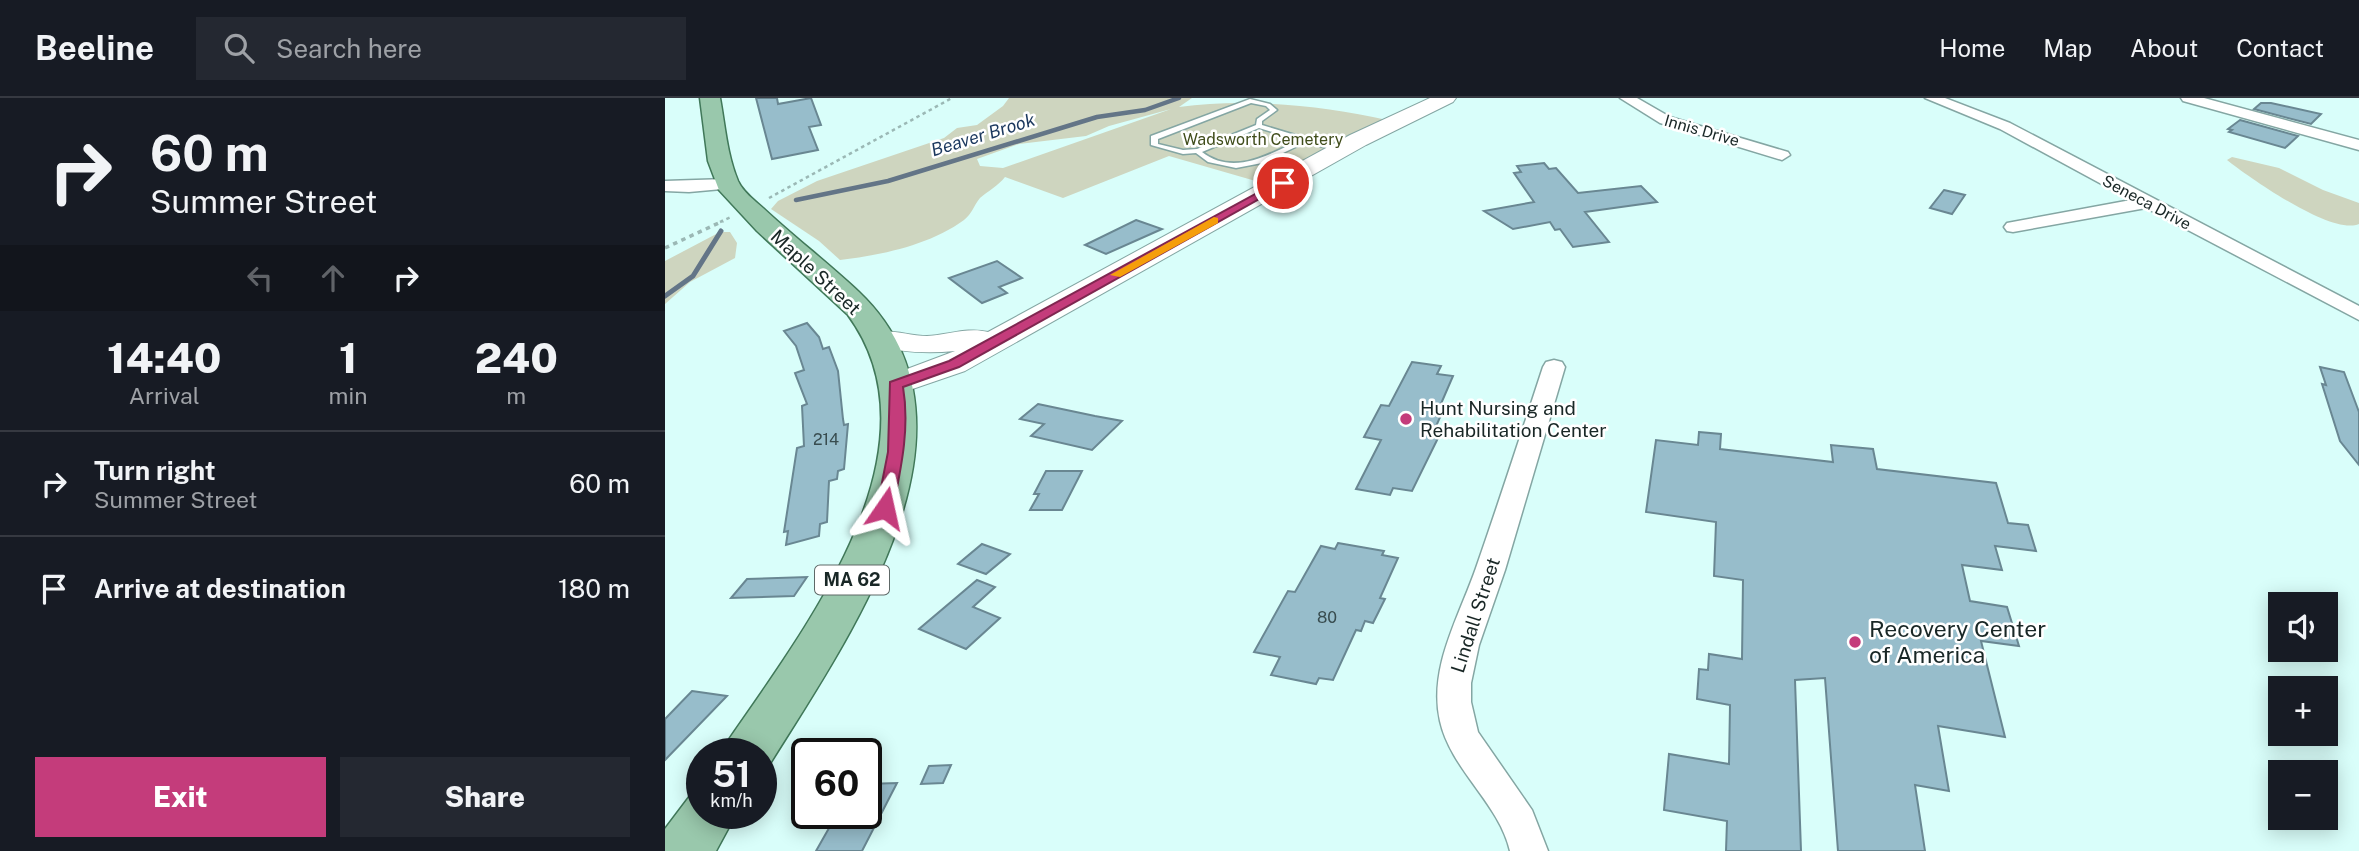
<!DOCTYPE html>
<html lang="en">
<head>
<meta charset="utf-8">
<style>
  body { margin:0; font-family:"Public Sans",sans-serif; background:#242831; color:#f1f3f6; height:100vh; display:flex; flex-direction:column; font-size:26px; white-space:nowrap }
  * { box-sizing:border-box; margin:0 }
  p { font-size:23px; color:#9ea1a6 }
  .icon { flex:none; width:38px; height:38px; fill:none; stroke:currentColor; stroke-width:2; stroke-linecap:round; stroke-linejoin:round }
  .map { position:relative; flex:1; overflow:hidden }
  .panel { display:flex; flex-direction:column; background:#171b24; width:665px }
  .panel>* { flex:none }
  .banner { background:#171b24; color:#f1f3f6; overflow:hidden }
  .controls { position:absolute; left:1603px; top:494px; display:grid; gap:14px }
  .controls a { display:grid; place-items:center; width:70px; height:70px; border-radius:0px; background:#171b24; box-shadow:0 4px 18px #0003; font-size:35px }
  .speed { position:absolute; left:21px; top:640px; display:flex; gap:14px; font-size:35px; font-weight:700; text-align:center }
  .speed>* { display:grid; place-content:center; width:91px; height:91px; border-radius:50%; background:#171b24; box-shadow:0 4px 18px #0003; line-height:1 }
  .speed small { font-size:18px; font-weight:400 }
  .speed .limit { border:4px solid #111; border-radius:10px; background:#fff; color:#111 }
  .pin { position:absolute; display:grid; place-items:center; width:60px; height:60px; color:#fff; margin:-30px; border:4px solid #fff; border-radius:50%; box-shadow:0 2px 7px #0007 }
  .me { position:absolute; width:77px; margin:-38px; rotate:11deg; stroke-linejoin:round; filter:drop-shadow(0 0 5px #0008) }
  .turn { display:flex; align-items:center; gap:24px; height:147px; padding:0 35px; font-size:32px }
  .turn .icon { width:91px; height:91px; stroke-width:2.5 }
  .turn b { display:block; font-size:49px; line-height:60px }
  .lanes { display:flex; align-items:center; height:66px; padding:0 35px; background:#0003; justify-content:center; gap:35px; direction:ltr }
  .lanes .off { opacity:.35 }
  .eta { display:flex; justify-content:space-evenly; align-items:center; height:119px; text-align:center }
  .eta b { font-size:42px; font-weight:800; line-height:49px }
  .primary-button { display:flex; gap:14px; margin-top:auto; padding:14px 35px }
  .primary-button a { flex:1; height:80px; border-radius:0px; background:#c43c7b; color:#fff; font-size:28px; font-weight:800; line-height:80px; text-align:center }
  .primary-button a+a { background:#242831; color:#f1f3f6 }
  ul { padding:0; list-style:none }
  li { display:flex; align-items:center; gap:21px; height:105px; padding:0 35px; border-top:2px solid #363941 }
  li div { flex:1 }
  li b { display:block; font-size:26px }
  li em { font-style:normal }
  header { display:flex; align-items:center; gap:42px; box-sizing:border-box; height:98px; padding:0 35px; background:#171b24; border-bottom:2px solid #363941 }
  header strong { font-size:33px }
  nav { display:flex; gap:38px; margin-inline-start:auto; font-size:24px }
  .search { width:490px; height:63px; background:#242831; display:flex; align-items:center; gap:18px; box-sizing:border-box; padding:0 24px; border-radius:0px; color:#9ea1a6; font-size:26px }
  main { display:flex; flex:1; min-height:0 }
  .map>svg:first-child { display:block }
  .green { fill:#ced5bf; fill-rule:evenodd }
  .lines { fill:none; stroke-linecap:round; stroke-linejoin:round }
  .stream-far1 { stroke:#637587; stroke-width:4.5 }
  .stream { stroke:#637587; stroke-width:5 }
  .building { fill:#97bdcb; stroke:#698792; stroke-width:2 }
  .lane-casing { stroke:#84a6a3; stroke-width:3 }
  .street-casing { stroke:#84a6a3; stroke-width:3 }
  .secondary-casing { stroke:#84a6a3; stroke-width:2 }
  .primary-casing { stroke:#407859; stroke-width:3 }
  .path-far1 { stroke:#9bb8b5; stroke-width:2.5; stroke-dasharray:3.5 3.5; stroke-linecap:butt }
  .path { stroke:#9bb8b5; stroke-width:3.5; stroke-dasharray:4.5 4.5; stroke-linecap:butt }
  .lane { fill:#fff; fill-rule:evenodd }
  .street { fill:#fff; fill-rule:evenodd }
  .secondary { fill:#fff; fill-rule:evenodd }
  .primary { fill:#99c8ac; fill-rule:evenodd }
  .route { fill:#c43c7b; stroke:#7f2750; stroke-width:2 }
  .slow { fill:#f59e0b }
  .poi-dot { fill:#c43c7b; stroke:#fff; stroke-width:2.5 }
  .labels { text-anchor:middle; stroke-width:5; stroke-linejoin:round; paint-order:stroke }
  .far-street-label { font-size:16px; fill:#192726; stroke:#fff }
  .far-park-label { font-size:16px; fill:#404d1b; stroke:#fff }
  .number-label { font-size:16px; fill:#384c4f }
  .far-water-label { font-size:18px; font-style:italic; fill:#1b385e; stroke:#fff }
  .shield { fill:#fff; stroke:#5e6867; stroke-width:2 }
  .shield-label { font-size:18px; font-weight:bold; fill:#192726 }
  .street-label { font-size:19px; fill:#192726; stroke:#fff }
  .poi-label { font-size:19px; fill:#192726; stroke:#fff; text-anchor:start }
  .near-poi-label { font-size:23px; fill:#192726; stroke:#fff; text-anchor:start }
</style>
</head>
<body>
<header>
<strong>Beeline</strong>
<div class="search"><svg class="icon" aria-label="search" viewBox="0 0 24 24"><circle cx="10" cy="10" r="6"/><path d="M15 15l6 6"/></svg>Search here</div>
<nav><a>Home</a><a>Map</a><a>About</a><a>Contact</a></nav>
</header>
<main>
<section class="panel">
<div class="banner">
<div class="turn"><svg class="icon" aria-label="right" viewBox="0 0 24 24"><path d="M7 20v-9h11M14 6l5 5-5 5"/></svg><div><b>60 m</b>Summer Street</div></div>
<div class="lanes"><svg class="icon off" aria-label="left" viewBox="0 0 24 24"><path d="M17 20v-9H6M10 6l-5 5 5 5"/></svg><svg class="icon off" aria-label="ahead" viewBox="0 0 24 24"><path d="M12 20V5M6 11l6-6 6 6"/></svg><svg class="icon" aria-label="right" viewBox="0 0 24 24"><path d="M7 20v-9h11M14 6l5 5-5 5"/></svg></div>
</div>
<div class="eta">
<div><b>14:40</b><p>Arrival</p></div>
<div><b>1</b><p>min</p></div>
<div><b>240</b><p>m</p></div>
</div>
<ul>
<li><svg class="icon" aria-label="right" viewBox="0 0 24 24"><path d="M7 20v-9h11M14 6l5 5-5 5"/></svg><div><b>Turn right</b><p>Summer Street</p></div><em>60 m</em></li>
<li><svg class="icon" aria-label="arrive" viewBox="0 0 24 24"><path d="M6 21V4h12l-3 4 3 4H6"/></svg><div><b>Arrive at destination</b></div><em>180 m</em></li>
</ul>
<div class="primary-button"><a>Exit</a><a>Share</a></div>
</section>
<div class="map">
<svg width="1694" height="753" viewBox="0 0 1694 753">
  <rect width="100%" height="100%" fill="#d9fefa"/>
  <g class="green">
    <path d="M 344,0 L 527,0 L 514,9 C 580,0 656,7 722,22 L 601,86 L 504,58 L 398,100 L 340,79 C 333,88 323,93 315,100 C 309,107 307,116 299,122 C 265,147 217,157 175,162 L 154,143 L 106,111 L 113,103 L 152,83 L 279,40 L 292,30 L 312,27 L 338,8 ZM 506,11 L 338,70 L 315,68 L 312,61 L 354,46 L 421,38 L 444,28 Z"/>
    <path d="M 1567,59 L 1614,70 L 1658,92 L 1694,105 L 1694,126 C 1667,138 1585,80 1562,62 Z"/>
    <path d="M 55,134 L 65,134 L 72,145 L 70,160 L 25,184 L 0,206 L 0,163 Z"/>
  </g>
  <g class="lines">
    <path class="stream-far1" d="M 131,102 L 223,83 L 432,19 L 480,12 L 514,0"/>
    <path class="stream" d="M 0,198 L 28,178 L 56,133"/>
  </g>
  <g class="building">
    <path d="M 91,0 L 112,0 L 113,6 L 146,0 L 156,27 L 144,29 L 153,52 L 107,61 Z"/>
    <path d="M 1596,5 L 1606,5 L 1656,16 L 1646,26 L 1589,11 Z"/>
    <path d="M 1575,22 L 1633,38 L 1620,50 L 1564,34 L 1567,32 L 1563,31 Z"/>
    <path d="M 879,65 L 884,71 L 891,70 L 913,95 L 976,88 L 992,104 L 920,114 L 944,144 L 908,149 L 895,131 L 890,132 L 885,124 L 848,131 L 819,113 L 869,104 L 849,75 L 856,74 L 852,68 Z"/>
    <path d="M 1279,92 L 1300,97 L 1287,116 L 1265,110 Z"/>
    <path d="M 471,122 L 497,131 L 441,156 L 420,147 Z"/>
    <path d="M 332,163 L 357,180 L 334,189 L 342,195 L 317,205 L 284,180 Z"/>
    <path d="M 142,225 L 154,239 L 158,251 L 164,249 L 173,273 L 178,321 L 179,327 L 183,326 L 179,371 L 173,373 L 172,381 L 164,383 L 162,424 L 155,426 L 154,438 L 121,447 L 123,433 L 119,434 L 132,350 L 139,348 L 137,308 L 142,306 L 130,275 L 139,272 L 131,248 L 119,233 Z"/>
    <path d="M 747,264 L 776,268 L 772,276 L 788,278 L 775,308 L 780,308 L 768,335 L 775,336 L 747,393 L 728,390 L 725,397 L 691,391 L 716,342 L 699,339 L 716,307 L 724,308 Z"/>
    <path d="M 1655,269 L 1679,274 L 1694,314 L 1694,367 L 1675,343 L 1657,286 L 1661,287 Z"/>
    <path d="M 373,306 L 430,318 L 457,323 L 427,352 L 366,338 L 379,326 L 355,321 Z"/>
    <path d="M 1034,334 L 1056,336 L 1055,351 L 1168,364 L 1166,347 L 1208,351 L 1212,371 L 1331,385 L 1343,425 L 1363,427 L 1371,453 L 1330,448 L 1337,472 L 1297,467 L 1305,503 L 1342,509 L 1354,548 L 1316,543 L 1340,639 L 1273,628 L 1284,693 L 1250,687 L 1260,753 L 1173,753 L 1160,580 L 1130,582 L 1136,753 L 1061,753 L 1062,723 L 999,712 L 1004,656 L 1064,666 L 1065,607 L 1032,601 L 1034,571 L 1043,572 L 1044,556 L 1077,561 L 1078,482 L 1049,478 L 1051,424 L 981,414 L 991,342 L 1033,347 Z"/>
    <path d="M 381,373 L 417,373 L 397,412 L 365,412 L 374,396 L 369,396 Z"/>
    <path d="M 673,445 L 719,453 L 717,457 L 733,460 L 715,500 L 720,501 L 708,525 L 700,523 L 696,533 L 691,532 L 668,582 L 654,580 L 651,586 L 606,577 L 615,559 L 589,554 L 623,493 L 630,494 L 656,448 L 670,451 Z"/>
    <path d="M 317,446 L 345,456 L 321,476 L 293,466 Z"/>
    <path d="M 142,479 L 129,498 L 66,500 L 82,481 Z"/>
    <path d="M 312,482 L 330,489 L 308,509 L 335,520 L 301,551 L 254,531 Z"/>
    <path d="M 27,593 L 62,598 L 0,662 L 0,621 Z"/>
    <path d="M 286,667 L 278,685 L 256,686 L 264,668 Z"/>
    <path d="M 232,685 L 197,753 L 151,753 L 172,716 L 201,716 L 201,686 Z"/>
  </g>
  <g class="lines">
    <defs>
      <path id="lane" d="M 585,1 L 605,6 L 612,12 L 597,23 L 597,27 L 680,52 L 676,54 L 641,44 L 597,65 L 571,70 L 543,64 L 531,55 L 518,56 L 486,47 L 486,38 ZM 586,5 L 601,8 L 605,12 L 592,21 L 591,27 L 532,51 L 518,52 L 493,46 L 493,41 ZM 594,30 L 634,42 C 604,57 568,78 537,54 Z"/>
      <g id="street">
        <path d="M 955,0 L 972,0 L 1005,19 L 1123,54 L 1125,57 L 1117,62 L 995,25 Z"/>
        <path d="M 1260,0 L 1280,0 L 1345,25 L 1694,208 L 1694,222 L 1481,110 L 1348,134 L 1342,133 L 1339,129 L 1342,125 L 1466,102 L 1335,31 Z"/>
        <path d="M 1516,0 L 1539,0 L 1694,42 L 1694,52 L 1518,3 Z"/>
        <path d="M 62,81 L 70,86 L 68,90 L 24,94 L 0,93 L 0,83 Z"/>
        <path d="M 889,262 L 897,264 L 900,269 L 840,472 L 814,547 L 806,585 L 806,604 L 813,634 L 867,712 L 883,753 L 845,753 C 834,705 786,672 775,623 C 763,570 794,519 811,470 C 834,404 856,336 878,269 L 881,264 Z"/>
      </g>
      <path id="secondary" d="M 765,0 L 791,0 L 788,4 L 701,47 L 300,273 L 230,297 L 218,294 L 214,287 L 218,280 L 290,253 C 261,256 234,254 206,247 L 202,241 L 206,235 C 225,230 243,238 262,238 C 283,237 303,229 323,234 L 685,37 Z"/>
      <g id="primary">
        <path d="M 35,0 L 55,0 C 60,27 62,57 73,83 C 78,94 89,102 98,110 C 129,139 163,165 194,194 C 336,329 179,546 101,672 L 96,674 L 96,656 L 57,656 L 65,640 C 139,532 281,350 183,217 L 92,133 L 54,92 L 43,63 Z"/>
        <path d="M 37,693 L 37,716 L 71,716 L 51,753 L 0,753 L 0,731 L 25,698 Z"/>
      </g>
    </defs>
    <use href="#lane" class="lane-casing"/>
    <use href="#street" class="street-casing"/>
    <use href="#secondary" class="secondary-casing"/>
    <use href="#primary" class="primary-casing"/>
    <g class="path-far1">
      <path d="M 104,100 L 287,0"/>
      <path d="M 55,124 L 66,119"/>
    </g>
    <path class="path" d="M 0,150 L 58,123"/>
    <use href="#lane" class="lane"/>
    <use href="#street" class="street"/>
    <use href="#secondary" class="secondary"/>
    <use href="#primary" class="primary"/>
  </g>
  <path class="route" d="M 614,83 L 623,85 L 294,269 L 238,289 C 245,330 236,370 228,410 L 226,414 L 214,414 L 212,410 L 223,354 L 225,284 L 284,263 Z"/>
  <path class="slow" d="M 549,119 L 553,120 L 553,125 L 455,179 L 445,177 Z"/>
  <g class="poi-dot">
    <circle cx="741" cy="321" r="7"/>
    <circle cx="1190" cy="544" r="7"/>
  </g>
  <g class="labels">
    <g class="far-street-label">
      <text transform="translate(1037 32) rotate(16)" y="6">Innis Drive</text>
      <text transform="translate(1482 104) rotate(28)" y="6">Seneca Drive</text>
    </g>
    <g class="far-park-label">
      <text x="598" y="47">Wadsworth Cemetery</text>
    </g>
    <g class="number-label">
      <text x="161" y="347">214</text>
      <text x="662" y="525">80</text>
    </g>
    <g class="far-water-label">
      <text transform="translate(318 37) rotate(-17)" y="6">Beaver Brook</text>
    </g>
    <rect class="shield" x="150" y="467.5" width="74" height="29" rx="5"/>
    <g class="shield-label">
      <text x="187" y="488">MA 62</text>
    </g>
    <g class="street-label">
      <text transform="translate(151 174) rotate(43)" y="7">Maple Street</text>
      <text transform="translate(810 517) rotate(-72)" y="7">Lindall Street</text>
    </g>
    <g class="poi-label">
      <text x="755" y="317">Hunt Nursing and<tspan x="755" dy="22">Rehabilitation Center</tspan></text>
    </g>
    <g class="near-poi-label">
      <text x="1204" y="539">Recovery Center<tspan x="1204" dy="26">of America</tspan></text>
    </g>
  </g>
</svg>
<div class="controls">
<a><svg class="icon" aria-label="sound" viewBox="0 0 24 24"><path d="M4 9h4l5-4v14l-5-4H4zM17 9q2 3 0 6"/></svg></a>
<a>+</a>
<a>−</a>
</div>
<div class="speed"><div>51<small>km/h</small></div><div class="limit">60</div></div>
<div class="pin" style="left:618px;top:85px;background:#d93025"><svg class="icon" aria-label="arrive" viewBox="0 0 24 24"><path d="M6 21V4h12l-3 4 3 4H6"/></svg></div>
<svg class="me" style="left:220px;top:410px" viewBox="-20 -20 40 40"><path d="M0-17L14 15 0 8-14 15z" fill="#c43c7b" stroke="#fff" stroke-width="4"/></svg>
</div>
</main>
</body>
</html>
